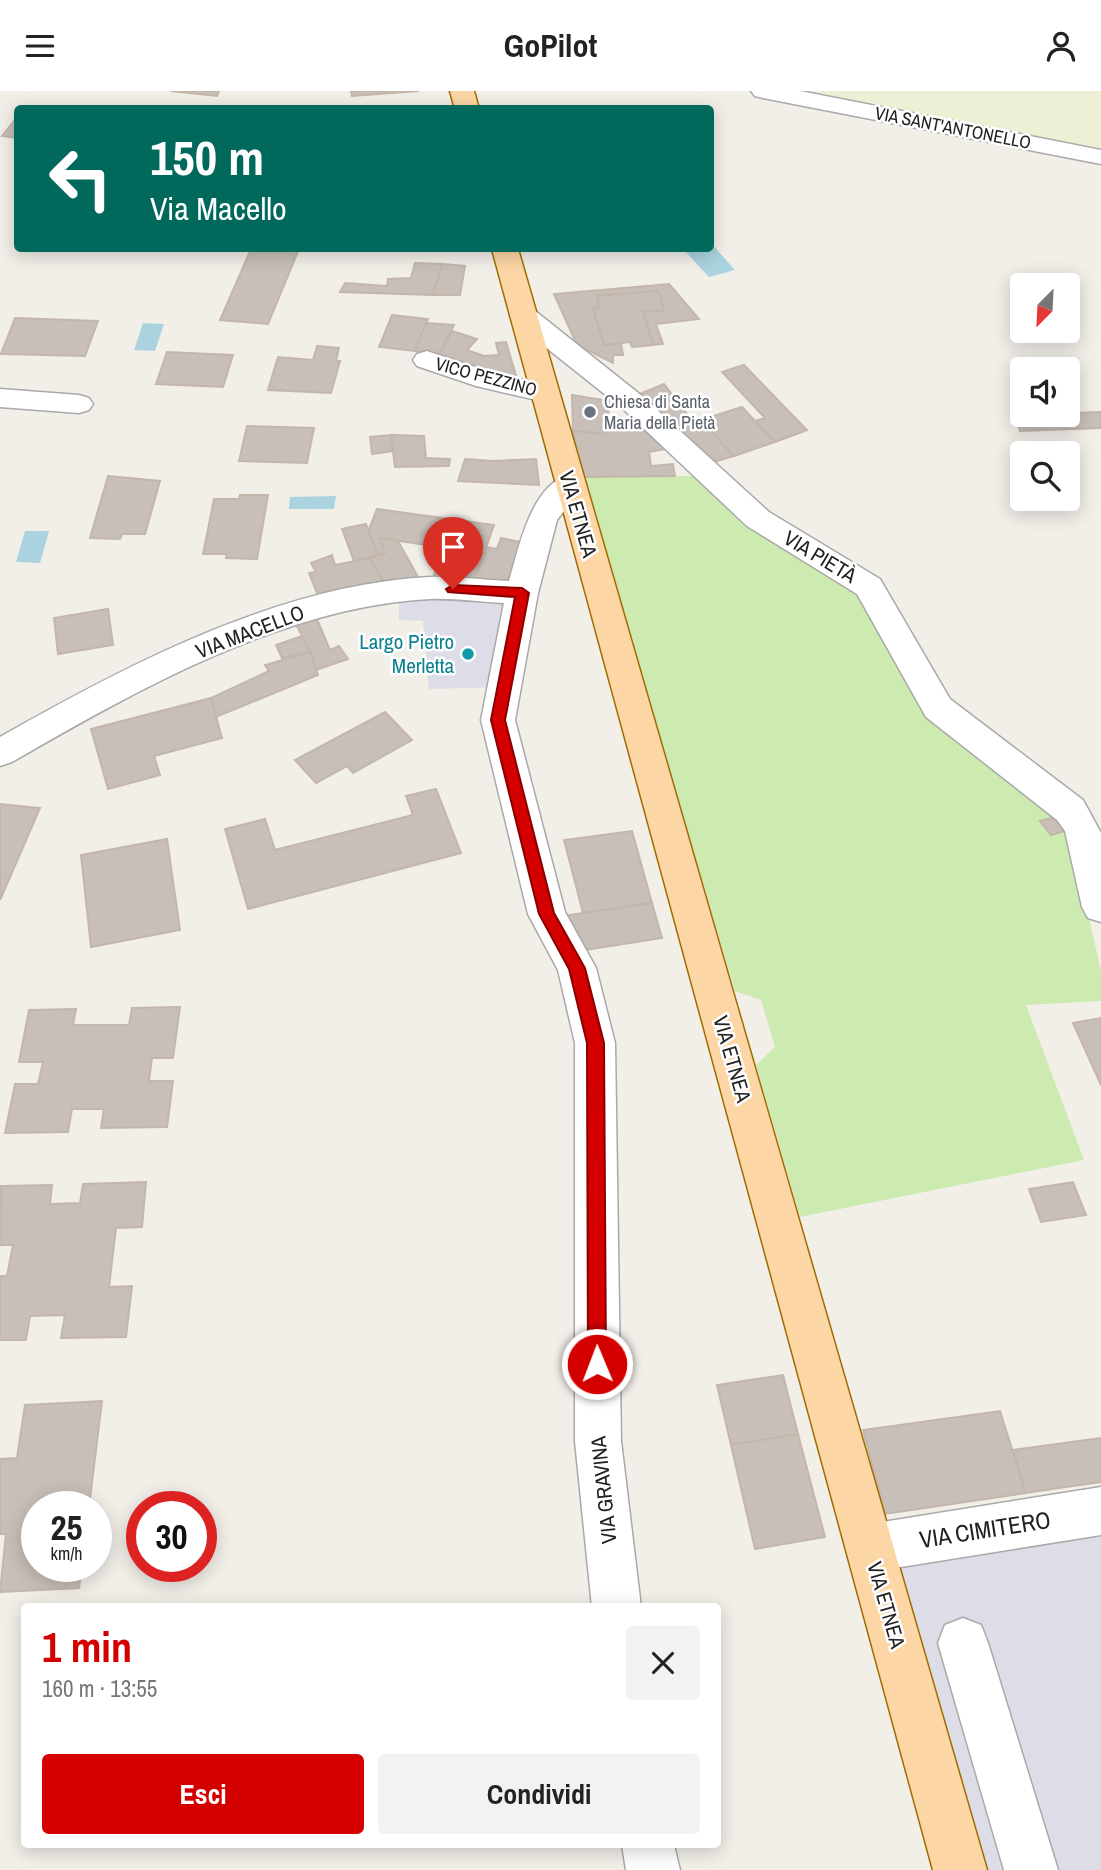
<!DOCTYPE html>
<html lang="it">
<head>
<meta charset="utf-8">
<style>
  body { margin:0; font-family:"Archivo Narrow",sans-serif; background:#f2f2f2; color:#222; height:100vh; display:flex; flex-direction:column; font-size:26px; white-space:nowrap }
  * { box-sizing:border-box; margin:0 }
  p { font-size:23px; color:#767676 }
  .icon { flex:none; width:38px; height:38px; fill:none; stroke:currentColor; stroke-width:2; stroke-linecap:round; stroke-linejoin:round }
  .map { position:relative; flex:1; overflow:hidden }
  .details { position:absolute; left:21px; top:1512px; width:700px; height:245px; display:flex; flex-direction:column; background:#fff; border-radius:7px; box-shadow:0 4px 18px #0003 }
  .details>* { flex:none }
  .banner { position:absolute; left:14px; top:14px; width:700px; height:147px; border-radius:7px; box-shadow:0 4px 18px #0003; background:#00695c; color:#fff; overflow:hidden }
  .needle { width:46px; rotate:204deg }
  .controls { position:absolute; left:1010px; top:182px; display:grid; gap:14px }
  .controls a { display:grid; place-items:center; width:70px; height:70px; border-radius:7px; background:#fff; box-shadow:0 4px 18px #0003; font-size:35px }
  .speed { position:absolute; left:21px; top:1400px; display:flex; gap:14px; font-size:35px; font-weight:700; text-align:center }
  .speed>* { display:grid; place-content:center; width:91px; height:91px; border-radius:50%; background:#fff; box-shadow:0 4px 18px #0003; line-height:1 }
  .speed small { font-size:18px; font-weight:400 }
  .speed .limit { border:10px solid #d22; background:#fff; color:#111 }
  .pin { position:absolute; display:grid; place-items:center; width:60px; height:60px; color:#fff; margin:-72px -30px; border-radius:50% 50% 50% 0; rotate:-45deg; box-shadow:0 0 7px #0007 }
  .pin .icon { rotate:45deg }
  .me { position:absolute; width:77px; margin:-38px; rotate:359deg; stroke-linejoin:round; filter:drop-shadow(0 0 5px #0008) }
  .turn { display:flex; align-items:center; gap:24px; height:147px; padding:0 21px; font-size:32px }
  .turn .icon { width:91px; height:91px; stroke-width:2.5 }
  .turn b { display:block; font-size:49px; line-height:60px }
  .round { display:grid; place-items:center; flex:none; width:74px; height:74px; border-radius:7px; background:#f2f2f2 }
  .overview { display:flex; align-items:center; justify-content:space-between; height:119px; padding:0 21px }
  h1 { font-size:42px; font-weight:700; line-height:52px; color:#d40000 }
  .cta { display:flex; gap:14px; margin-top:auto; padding:14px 21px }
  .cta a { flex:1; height:80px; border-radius:7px; background:#d40000; color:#fff; font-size:28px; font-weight:700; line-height:80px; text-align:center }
  .cta a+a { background:#f2f2f2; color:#222 }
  header { display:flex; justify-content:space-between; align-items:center; height:91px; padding:0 21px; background:#fff; font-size:32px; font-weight:700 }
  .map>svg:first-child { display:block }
  .farmland { fill:#eef0d5 }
  .grass { fill:#cdebb0 }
  .plaza { fill:#dddde8 }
  .water { fill:#aad3df }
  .building { fill:#c7bfb8; stroke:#c4b6ab; stroke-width:2 }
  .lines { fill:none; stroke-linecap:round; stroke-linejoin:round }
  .minor-casing { stroke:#a9a9a9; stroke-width:3 }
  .major-casing { stroke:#a06b00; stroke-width:3 }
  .minor { fill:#fff; fill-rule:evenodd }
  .major { fill:#fcd6a4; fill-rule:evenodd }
  .route { fill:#d40000; stroke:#8a0000; stroke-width:2 }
  .worship-dot { fill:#6b7280; stroke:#fff; stroke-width:2.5 }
  .culture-dot { fill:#0f9aa8; stroke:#fff; stroke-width:2.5 }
  .labels { text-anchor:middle; stroke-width:5; stroke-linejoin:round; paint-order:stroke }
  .far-street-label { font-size:18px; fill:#222; stroke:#fff }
  .far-worship-label { font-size:18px; fill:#5b616d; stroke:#fff; text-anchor:start }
  .street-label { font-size:21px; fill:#222; stroke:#fff }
  .culture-label { font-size:21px; fill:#0d838f; stroke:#fff; text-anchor:end }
  .near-street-label { font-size:24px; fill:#222; stroke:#fff }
</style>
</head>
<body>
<header><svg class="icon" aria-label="menu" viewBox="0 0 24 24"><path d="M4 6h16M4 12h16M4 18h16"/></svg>GoPilot<svg class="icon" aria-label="person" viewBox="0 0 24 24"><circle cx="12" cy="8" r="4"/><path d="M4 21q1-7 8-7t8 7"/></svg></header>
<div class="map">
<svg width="1101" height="1779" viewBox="0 0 1101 1779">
  <rect width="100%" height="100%" fill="#f2efe9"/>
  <path class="farmland" d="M 796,0 L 1101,0 L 1101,59 Z"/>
  <path class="grass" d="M 695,385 L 855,497 L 924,615 L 1069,739 L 1101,880 L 1101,910 L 1026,914 L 1084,1069 L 800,1126 L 756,974 L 775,956 L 761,909 L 735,900 L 582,386 Z"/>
  <g class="plaza">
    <path d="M 399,500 L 522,502 L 505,596 L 429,598 L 423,530 L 399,529 Z"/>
    <path d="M 1101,1420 L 1101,1779 L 960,1779 L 870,1457 Z"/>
  </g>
  <g class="water">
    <path d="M 711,152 L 735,179 L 709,186 L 683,158 L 710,158 Z"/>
    <path d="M 143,232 L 164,233 L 155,260 L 134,259 Z"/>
    <path d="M 336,405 L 334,418 L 289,418 L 290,406 Z"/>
    <path d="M 25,440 L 49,440 L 40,472 L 16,471 Z"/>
  </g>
  <g class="building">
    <path d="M 171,0 L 219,0 L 217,5 Z"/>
    <path d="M 351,0 L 419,0 L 352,5 Z"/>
    <path d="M 18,25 L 18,47 L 2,45 Z"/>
    <path d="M 251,158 L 299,158 L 268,233 L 220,229 Z"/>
    <path d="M 415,172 L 443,173 L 433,204 L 340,201 L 345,192 L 387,195 L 388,188 L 411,187 Z"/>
    <path d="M 443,173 L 465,175 L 460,204 L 433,204 Z"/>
    <path d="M 669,193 L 699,228 L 656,233 L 663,253 L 653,254 L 643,221 L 664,219 L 658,200 L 597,205 L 600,216 L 593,217 L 604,254 L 621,252 L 623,264 L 613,264 L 613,272 L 577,254 L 554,203 Z"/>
    <path d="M 658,200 L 664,219 L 643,221 L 653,254 L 632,256 L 630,251 L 604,254 L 593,217 L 600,216 L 597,205 Z"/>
    <path d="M 392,224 L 428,228 L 415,260 L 379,256 Z"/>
    <path d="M 15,227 L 98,230 L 85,265 L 1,263 Z"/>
    <path d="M 426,232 L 454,234 L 439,264 L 415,260 Z"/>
    <path d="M 452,240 L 477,248 L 467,259 L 484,265 L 499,264 L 496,252 L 506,251 L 518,291 L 487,283 L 439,264 Z"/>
    <path d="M 317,255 L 339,257 L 336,270 L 340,270 L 331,302 L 268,299 L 278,266 L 313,269 Z"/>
    <path d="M 167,261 L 233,264 L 223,296 L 156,293 Z"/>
    <path d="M 744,274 L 807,339 L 775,351 L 755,330 L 765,327 L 722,281 Z"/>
    <path d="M 664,293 L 694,332 L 701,329 L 734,365 L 710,372 L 675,334 L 637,304 Z"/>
    <path d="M 572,304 L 610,310 L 605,343 L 573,340 Z"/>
    <path d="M 742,316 L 775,351 L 734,365 L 701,329 Z"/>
    <path d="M 1101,321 L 1101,337 L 1020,340 L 1015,324 Z"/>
    <path d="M 630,327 L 666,358 L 649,361 L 651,375 L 673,373 L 675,385 L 582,386 L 573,340 L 605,343 L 607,332 L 616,334 Z"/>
    <path d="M 247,335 L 314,337 L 307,372 L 239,370 Z"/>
    <path d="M 391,344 L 393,360 L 372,363 L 370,346 Z"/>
    <path d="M 391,344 L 424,345 L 426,367 L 450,368 L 449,375 L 395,376 Z"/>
    <path d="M 465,368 L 493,370 L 536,368 L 539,394 L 458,390 Z"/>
    <path d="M 108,385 L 160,390 L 145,443 L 122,443 L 120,448 L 90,447 Z"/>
    <path d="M 240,404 L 268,404 L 257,468 L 226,467 L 227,463 L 203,463 L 214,408 L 239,408 Z"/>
    <path d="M 377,418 L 494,434 L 484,463 L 380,447 L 385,462 L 378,464 L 368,441 Z"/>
    <path d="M 366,433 L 378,464 L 354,470 L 342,438 Z"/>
    <path d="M 380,447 L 398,450 L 418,486 L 383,490 L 370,467 L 385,462 Z"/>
    <path d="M 501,447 L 521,451 L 508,490 L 474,489 L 486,456 L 497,458 Z"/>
    <path d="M 444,457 L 484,463 L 474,489 L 433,487 Z"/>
    <path d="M 332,464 L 335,474 L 370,467 L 383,490 L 319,507 L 309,482 L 316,481 L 311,472 Z"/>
    <path d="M 108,518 L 113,554 L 58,563 L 54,527 Z"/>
    <path d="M 316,526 L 330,559 L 339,555 L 348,568 L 316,579 L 310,561 L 295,531 Z"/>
    <path d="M 302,545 L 310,561 L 282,567 L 276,554 Z"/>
    <path d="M 310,561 L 318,584 L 216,626 L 211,607 L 269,580 L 265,574 Z"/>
    <path d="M 211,607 L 222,647 L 154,665 L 160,684 L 108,698 L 91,638 Z"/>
    <path d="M 385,621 L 412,649 L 353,682 L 347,675 L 316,692 L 295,669 Z"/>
    <path d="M 436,698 L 461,762 L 248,818 L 225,738 L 265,728 L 275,759 L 413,724 L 406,705 Z"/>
    <path d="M 0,713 L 40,717 L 0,809 Z"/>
    <path d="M 1059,725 L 1069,739 L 1051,744 L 1040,730 Z"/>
    <path d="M 632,740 L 652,812 L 583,822 L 564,749 Z"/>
    <path d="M 167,748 L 180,839 L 91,856 L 81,764 Z"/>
    <path d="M 652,812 L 662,847 L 578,860 L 569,824 Z"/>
    <path d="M 180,916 L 173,967 L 152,967 L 149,990 L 173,990 L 167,1036 L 101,1037 L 104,1018 L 72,1018 L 68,1041 L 5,1042 L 15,993 L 38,993 L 43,971 L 19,971 L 29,919 L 76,918 L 73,934 L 129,934 L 132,917 Z"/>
    <path d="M 1101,927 L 1101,994 L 1073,932 Z"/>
    <path d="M 146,1091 L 142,1136 L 116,1137 L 109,1196 L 132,1195 L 126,1246 L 61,1247 L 65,1224 L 30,1225 L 26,1249 L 0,1249 L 0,1185 L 7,1185 L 13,1154 L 0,1154 L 1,1095 L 52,1094 L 50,1113 L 80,1112 L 83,1093 Z"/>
    <path d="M 1073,1091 L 1086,1124 L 1041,1131 L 1029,1098 Z"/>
    <path d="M 783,1284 L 798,1343 L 731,1354 L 717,1294 Z"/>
    <path d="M 102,1310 L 89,1416 L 37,1416 L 37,1475 L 82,1475 L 79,1497 L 0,1501 L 6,1443 L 0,1443 L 0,1368 L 17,1367 L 25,1314 Z"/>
    <path d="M 1000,1320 L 1026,1402 L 885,1423 L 863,1339 Z"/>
    <path d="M 798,1343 L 825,1446 L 755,1458 L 731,1354 Z"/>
    <path d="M 1101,1347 L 1101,1391 L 1026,1402 L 1013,1359 Z"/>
  </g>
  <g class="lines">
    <defs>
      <g id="minor">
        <path d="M 751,0 L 800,0 L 1101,59 L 1101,73 L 763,7 L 755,5 Z"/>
        <path d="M 524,217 L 534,219 L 642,305 L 769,421 L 880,488 L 950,608 L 1083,709 L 1101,742 L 1101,831 L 1088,827 L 1082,816 L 1065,740 L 1057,729 L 926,626 L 857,503 L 747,435 L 622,317 L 514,231 L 510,225 L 514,219 Z"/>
        <path d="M 427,260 L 493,282 L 555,296 L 559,302 L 555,308 L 545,311 L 476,295 L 417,275 L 413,269 L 417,263 Z"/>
        <path d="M 0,298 L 79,304 L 89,307 L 93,313 L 89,319 L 79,322 L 0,316 Z"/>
        <path d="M 570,383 L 581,386 L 585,393 L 557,429 L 538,502 L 515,629 L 565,821 L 596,877 L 615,952 L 621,1350 L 641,1516 L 592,1516 L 575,1350 L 575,952 L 558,879 L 528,823 L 481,629 L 504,512 C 480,511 454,507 430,508 C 285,515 135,600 12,671 L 0,675 L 0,646 C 127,574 281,493 430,486 C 456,485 483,489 509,490 C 519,456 531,394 570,383 Z"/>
        <path d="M 1101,1396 L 1101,1444 L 870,1481 L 853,1474 L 846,1457 L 853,1440 L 870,1433 Z"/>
        <path d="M 963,1527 L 981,1534 L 988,1552 L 1058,1779 L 1004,1779 L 938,1552 L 945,1534 Z"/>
        <path d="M 622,1754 L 674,1754 L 680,1779 L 626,1779 Z"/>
      </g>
      <g id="major">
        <path d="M 450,0 L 474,0 L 479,18 L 455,18 Z"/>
        <path d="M 492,158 L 518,158 L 987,1779 L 933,1779 Z"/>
      </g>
    </defs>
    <use href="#minor" class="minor-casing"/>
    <use href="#major" class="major-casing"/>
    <use href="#minor" class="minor"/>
    <use href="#major" class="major"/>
  </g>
  <path class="route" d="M 453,494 L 522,497 L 529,502 L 505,629 L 554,822 L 585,877 L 604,952 L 606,1273 L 603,1279 L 597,1282 L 590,1279 L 588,1273 L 587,952 L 569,878 L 539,823 L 491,629 L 515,506 L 448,501 L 446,498 Z"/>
  <circle class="worship-dot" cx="590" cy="321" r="7"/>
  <circle class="culture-dot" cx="468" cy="563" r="7"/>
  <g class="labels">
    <g class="far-street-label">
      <text transform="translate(953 37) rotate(11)" y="6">VIA SANT'ANTONELLO</text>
      <text transform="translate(486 286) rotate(15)" y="6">VICO PEZZINO</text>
    </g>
    <g class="far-worship-label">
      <text x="604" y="317">Chiesa di Santa<tspan x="604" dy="21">Maria della Pietà</tspan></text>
    </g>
    <g class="street-label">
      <text transform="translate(578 423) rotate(74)" y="7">VIA ETNEA</text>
      <text transform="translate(820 466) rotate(31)" y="7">VIA PIETÀ</text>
      <text transform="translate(250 541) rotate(-21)" y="7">VIA MACELLO</text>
      <text transform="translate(732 968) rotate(74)" y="7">VIA ETNEA</text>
      <text transform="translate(604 1399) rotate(-96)" y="7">VIA GRAVINA</text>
      <text transform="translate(886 1514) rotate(74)" y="7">VIA ETNEA</text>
    </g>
    <g class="culture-label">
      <text x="454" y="558">Largo Pietro<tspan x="454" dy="24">Merletta</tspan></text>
    </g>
    <g class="near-street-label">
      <text transform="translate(985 1439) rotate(-9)" y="8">VIA CIMITERO</text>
    </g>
  </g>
</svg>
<div class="controls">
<a><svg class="needle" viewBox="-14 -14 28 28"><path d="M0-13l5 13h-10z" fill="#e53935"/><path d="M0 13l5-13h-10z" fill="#767676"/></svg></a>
<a><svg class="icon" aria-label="sound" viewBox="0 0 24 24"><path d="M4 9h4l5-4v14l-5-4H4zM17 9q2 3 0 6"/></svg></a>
<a><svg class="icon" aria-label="search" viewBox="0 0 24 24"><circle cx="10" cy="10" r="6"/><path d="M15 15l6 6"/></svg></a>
</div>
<div class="speed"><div>25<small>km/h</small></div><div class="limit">30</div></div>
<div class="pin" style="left:453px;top:498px;background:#d93025"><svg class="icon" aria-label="arrive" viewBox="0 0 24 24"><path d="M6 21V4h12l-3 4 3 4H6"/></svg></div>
<svg class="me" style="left:597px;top:1273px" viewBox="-20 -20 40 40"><circle r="17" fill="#d40000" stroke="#fff" stroke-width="3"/><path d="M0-11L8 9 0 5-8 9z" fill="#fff"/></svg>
<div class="banner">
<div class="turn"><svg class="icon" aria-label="left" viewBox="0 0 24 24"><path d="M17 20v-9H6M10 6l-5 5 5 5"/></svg><div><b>150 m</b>Via Macello</div></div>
</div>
<section class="details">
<div class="overview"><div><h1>1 min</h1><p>160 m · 13:55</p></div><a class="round"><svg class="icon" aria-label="close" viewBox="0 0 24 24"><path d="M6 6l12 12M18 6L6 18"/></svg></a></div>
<div class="cta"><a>Esci</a><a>Condividi</a></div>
</section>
</div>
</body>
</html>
